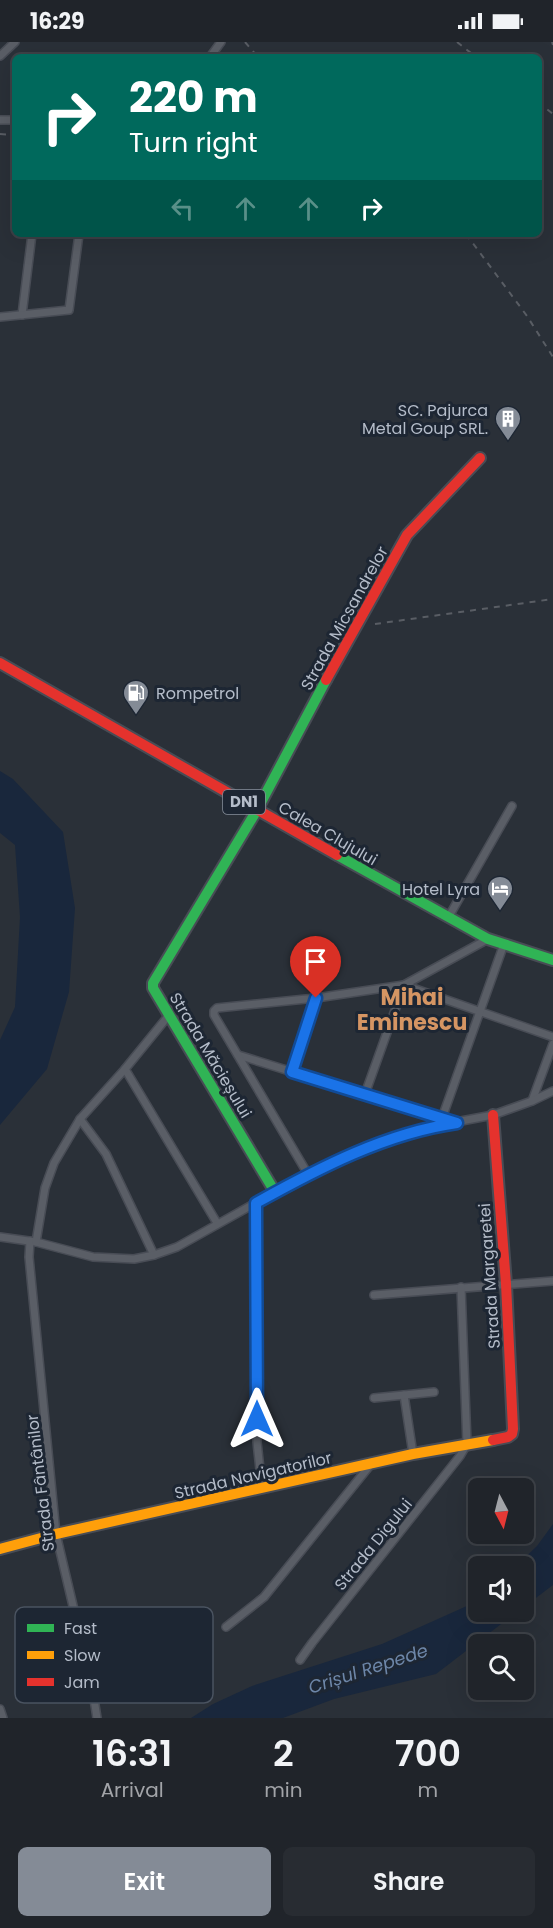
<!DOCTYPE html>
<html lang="en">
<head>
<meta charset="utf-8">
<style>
  body { margin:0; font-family:Poppins,sans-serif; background:#282c32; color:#f1f3f6; height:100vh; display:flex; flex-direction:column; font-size:22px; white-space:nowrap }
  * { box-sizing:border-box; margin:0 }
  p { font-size:20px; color:#a2a4a8 }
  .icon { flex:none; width:33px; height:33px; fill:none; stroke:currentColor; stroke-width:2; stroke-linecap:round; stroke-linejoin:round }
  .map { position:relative; height:1676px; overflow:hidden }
  .side { display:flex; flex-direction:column; background:#20242a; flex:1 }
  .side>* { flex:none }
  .guide { position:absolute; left:12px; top:12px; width:530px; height:183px; border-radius:9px; box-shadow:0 6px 24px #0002,0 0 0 2px #3d4147; background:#00695c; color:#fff; overflow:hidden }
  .needle { width:39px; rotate:173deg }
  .buttons { position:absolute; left:468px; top:1436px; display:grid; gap:12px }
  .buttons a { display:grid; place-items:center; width:66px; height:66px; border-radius:9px; background:#20242a; box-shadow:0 6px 24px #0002,0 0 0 2px #3d4147; font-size:30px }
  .pin { position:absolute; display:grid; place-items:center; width:51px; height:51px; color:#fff; margin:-62px -26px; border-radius:50% 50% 50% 0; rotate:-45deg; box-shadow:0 0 6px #0007 }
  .pin .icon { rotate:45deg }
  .me { position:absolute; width:66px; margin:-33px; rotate:0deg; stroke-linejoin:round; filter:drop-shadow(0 0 4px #0008) }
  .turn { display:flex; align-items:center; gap:21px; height:126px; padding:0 18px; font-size:27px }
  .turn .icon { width:78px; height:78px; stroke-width:2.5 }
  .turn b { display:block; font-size:42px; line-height:51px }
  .lanes { display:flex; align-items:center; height:57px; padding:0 18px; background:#0003; justify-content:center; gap:30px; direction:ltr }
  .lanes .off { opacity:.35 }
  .eta { display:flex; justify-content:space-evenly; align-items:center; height:102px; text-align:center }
  .eta b { font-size:36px; font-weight:600; line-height:42px }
  .action { display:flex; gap:12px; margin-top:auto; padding:12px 18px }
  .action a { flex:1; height:69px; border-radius:9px; background:#848b96; color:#fff; font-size:24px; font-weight:600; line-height:69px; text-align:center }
  .action a+a { background:#282c32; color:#f1f3f6 }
  .status { display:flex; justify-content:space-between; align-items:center; height:42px; padding:0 30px; background:#20242a; direction:ltr }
  .status svg { height:16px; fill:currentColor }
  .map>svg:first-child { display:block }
  .water { fill:#19273c }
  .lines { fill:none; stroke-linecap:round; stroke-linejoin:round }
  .street-casing { stroke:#484c55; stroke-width:10 }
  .fast-casing { stroke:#484c55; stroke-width:14 }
  .slow-casing { stroke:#484c55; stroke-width:14 }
  .jam-casing { stroke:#484c55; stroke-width:14 }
  .street { stroke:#5a5e66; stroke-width:7 }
  .fast { stroke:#30b455; stroke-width:10 }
  .slow { stroke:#ff9f0a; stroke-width:10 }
  .jam { stroke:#e5322d; stroke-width:10 }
  .rail { stroke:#595d64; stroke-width:2; stroke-dasharray:6 6; stroke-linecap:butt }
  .route-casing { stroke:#114b97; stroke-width:15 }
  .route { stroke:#1a73e8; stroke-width:10 }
  .labels { text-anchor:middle; stroke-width:6; stroke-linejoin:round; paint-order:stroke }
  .shield { fill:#1d2633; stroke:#878f9c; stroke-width:1.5 }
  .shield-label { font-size:15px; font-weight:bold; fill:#b4bcc9 }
  .poi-label { font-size:16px; fill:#b4bcc9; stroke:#1d2633; text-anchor:end }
  .street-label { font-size:16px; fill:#b4bcc9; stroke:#1d2633 }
  .water-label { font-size:18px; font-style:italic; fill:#6d86a8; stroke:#1d2633 }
  .district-label { font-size:22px; font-weight:bold; fill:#d59563; stroke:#1d2633 }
  .key { fill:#1d2633; stroke:#4a5360; stroke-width:1.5 }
  .key-label { font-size:16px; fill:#b4bcc9 }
</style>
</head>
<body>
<div class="status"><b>16:29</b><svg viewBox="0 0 49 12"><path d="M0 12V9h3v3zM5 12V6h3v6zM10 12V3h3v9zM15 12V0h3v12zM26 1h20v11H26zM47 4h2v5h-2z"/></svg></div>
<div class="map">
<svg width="553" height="1676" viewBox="0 0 553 1676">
  <rect width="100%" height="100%" fill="#2a3038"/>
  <g class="water">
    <path d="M 0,729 L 13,737 L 63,790 L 75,866 L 69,950 L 47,1027 L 0,1083 L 0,998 L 15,965 L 20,875 L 15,803 L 0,791 Z"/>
    <path d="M 553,1482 L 553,1543 L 524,1565 L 524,1524 L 516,1524 L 537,1504 Z"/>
    <path d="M 478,1559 L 478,1569 L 518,1569 L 436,1632 L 334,1657 L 283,1676 L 191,1676 L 213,1662 L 252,1644 L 382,1602 Z"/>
  </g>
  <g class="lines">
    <defs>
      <g id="street">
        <path d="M 0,14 L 15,0"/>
        <path d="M 210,15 L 221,0"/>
        <path d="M 0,78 L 15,78"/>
        <path d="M 22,273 L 32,192"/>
        <path d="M 0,275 L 69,268 L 79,192"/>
        <path d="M 448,876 L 512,764"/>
        <path d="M 404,943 L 553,995"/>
        <path d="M 238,1013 L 454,1080"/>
        <path d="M 125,1027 L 217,1181"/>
        <path d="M 292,1030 L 316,956"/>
        <path d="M 365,1052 L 404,943"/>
        <path d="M 532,1059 L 553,1002"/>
        <path d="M 442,1076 L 504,902"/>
        <path d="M 80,1077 L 106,1112 L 154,1213"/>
        <path d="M 309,1134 L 214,973 L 214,969 L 217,966 L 316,956 L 404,943 L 488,897"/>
        <path d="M 256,1161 L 257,1400 L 262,1446"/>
        <path d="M 0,1195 L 36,1200 L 93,1215 L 134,1217 L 154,1213 L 177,1205 L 275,1150 L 366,1107 L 424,1086 L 493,1073 L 532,1059 L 553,1049"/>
        <path d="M 30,1199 L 29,1215 L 56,1492 L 92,1644 L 97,1676"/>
        <path d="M 36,1200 L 45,1146 L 54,1121 L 80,1077 L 125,1027 L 169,973"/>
        <path d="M 374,1253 L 553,1239"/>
        <path d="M 404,1353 L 413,1412"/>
        <path d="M 374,1356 L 434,1350"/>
        <path d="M 226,1585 L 264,1555 L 371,1422"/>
        <path d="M 300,1618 L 312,1601 L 460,1414 L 467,1402 L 461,1245"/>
        <path d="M 0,1667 L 3,1676"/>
      </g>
      <g id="fast">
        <path d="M 337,813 L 488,897 L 553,918"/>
        <path d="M 275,1150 L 153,946 L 153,941 L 257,768 L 326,638"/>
      </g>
      <path id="slow" d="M 0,1507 L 56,1492 L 413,1412 L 493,1398"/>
      <g id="jam">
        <path d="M 0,621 L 337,813"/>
        <path d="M 326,638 L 407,493 L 480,416"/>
        <path d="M 493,1073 L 506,1242 L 513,1387 L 512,1392 L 508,1395 L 493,1398"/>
      </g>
    </defs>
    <use href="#street" class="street-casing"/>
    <use href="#fast" class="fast-casing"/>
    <use href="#slow" class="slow-casing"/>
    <use href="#jam" class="jam-casing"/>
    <use href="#street" class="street"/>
    <use href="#fast" class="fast"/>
    <use href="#slow" class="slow"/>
    <use href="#jam" class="jam"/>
    <g class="rail">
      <path d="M 245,0 L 258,15"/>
      <path d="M 457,0 L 476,15"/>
      <path d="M 552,0 L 553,3"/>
      <path d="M 538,60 L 553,72"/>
      <path d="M 0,92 L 15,93"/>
      <path d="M 466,192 L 527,274 L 553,315"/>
      <path d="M 375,582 L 553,557"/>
    </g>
  </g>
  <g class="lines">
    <defs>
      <path id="route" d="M 257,1377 L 256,1161 C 319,1126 386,1091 457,1081 L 292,1030 L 316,956"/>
    </defs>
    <use href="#route" class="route-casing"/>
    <use href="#route" class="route"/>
  </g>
  <defs>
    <symbol id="building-pin" viewBox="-11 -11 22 30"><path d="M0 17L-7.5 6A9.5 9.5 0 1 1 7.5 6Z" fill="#848b96" stroke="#1d2633"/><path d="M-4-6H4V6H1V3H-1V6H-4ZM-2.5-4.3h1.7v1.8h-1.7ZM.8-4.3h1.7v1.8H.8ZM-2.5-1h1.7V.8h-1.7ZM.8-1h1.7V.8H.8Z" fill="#fff"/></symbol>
    <symbol id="fuel-pin" viewBox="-11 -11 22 30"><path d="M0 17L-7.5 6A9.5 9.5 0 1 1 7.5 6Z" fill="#848b96" stroke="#1d2633"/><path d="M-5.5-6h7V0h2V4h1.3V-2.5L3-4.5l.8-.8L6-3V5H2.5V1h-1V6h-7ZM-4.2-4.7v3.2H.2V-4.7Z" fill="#fff"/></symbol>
    <symbol id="hotel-pin" viewBox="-11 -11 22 30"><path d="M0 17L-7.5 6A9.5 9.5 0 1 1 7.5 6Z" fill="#848b96" stroke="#1d2633"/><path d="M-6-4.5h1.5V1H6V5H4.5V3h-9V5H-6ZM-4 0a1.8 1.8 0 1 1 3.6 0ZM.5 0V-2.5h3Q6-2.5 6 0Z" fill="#fff"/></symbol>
  </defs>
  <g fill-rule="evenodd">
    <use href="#building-pin" x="493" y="362" width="30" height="40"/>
    <use href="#fuel-pin" x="121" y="636" width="30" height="40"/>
    <use href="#hotel-pin" x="485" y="832" width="30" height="40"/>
  </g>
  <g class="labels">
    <rect class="shield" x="223" y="748" width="42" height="24" rx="4.5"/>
    <g class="shield-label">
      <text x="244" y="765">DN1</text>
    </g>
    <g class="poi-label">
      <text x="488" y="374">SC. Pajurca<tspan x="488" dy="18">Metal Goup SRL.</tspan></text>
      <text x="156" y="657" text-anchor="start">Rompetrol</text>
      <text x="480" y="853">Hotel Lyra</text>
    </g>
    <g class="street-label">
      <text transform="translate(344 576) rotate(-61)" y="6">Strada Micsandrelor</text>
      <text transform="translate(328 791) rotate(30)" y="6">Calea Clujului</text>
      <text transform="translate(211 1013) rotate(59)" y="6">Strada Măcieșului</text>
      <text transform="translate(489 1234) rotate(-94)" y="6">Strada Margaretei</text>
      <text transform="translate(253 1433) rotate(-13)" y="6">Strada Navigatorilor</text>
      <text transform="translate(40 1441) rotate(-97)" y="6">Strada Fântânilor</text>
      <text transform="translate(373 1502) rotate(-51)" y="6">Strada Digului</text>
    </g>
    <g class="water-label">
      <text transform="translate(368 1627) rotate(-18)" y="6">Crișul Repede</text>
    </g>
    <g class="district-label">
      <text x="412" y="963">Mihai<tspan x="412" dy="25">Eminescu</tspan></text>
    </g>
  </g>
  <rect x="15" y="1565" width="198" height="96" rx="9" class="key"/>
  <rect x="27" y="1582" width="27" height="8" fill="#30b455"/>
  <rect x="27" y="1609" width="27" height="8" fill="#ff9f0a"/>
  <rect x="27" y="1636" width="27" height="8" fill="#e5322d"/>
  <g class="key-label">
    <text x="64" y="1592">Fast</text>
    <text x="64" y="1619">Slow</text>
    <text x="64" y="1646">Jam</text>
  </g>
</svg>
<div class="buttons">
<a><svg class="needle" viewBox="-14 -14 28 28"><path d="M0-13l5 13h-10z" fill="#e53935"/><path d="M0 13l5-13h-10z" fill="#a2a4a8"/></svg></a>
<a><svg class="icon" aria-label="sound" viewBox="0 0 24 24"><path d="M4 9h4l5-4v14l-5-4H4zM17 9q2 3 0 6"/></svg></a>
<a><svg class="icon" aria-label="search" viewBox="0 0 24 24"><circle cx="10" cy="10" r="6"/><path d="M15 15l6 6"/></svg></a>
</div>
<div class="pin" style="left:316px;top:956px;background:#d93025"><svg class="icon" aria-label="arrive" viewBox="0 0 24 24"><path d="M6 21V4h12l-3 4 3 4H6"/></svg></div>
<svg class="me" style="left:257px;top:1377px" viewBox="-20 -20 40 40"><path d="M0-17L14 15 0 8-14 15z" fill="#1a73e8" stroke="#fff" stroke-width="4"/></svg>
<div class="guide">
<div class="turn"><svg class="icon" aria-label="right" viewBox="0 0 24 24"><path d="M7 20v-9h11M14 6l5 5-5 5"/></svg><div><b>220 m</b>Turn right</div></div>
<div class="lanes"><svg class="icon off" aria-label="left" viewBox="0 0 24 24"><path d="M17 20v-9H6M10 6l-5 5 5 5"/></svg><svg class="icon off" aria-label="ahead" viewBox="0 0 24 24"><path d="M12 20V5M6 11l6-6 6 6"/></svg><svg class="icon off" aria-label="ahead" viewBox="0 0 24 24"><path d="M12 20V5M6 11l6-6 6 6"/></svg><svg class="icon" aria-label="right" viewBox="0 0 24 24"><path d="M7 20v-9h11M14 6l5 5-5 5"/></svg></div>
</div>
</div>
<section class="side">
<div class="eta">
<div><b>16:31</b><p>Arrival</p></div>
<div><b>2</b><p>min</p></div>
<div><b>700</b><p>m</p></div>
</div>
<div class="action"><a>Exit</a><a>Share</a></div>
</section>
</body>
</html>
